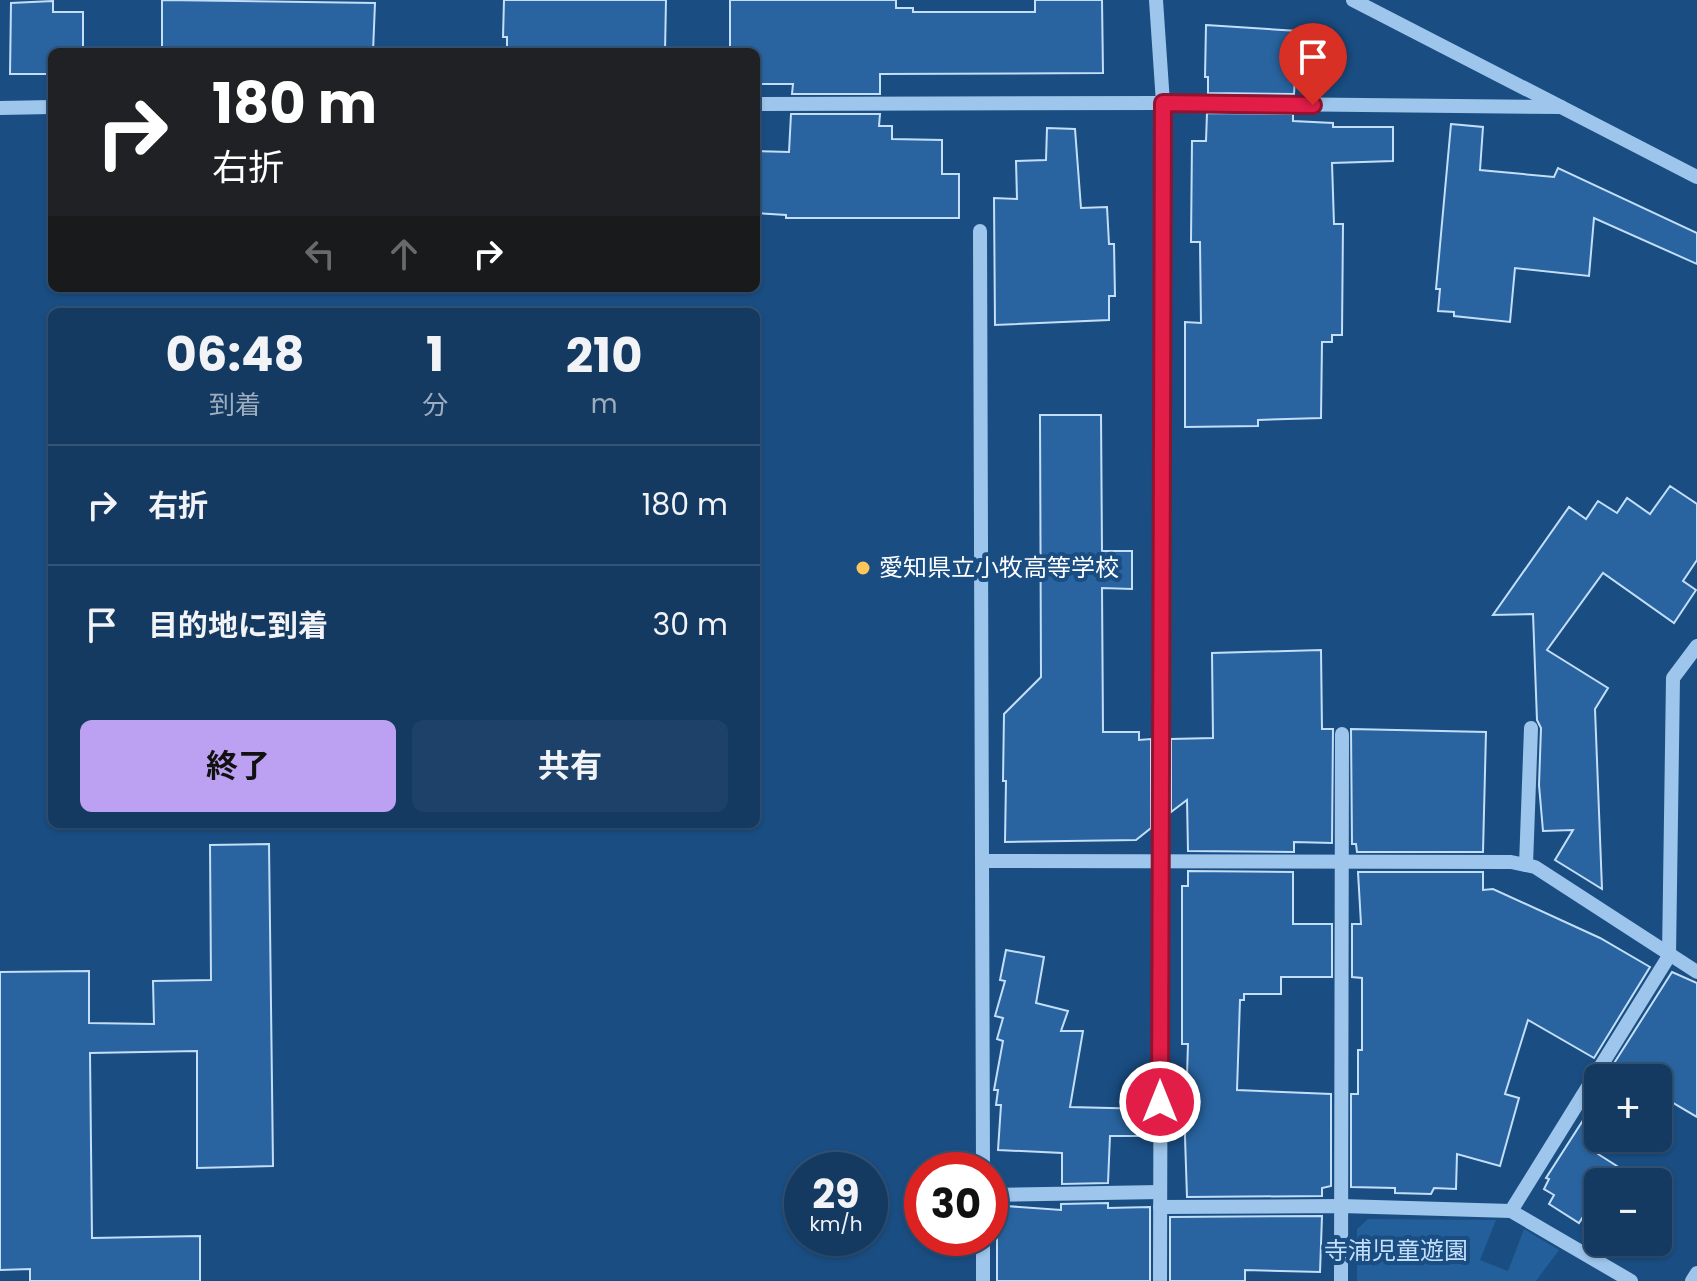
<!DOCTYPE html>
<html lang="ja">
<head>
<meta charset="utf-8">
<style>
  body { margin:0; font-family:Poppins,"Noto Sans JP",sans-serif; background:#1d4168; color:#f1f3f6; height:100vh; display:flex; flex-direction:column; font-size:30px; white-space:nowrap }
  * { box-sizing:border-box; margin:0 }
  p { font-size:26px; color:#9dadbe }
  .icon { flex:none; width:44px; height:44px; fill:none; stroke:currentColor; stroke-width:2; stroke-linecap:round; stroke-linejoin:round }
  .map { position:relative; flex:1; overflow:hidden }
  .side { position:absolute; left:48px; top:308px; width:712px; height:520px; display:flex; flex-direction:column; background:#143a62; border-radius:12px; box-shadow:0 2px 6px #0004,0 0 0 2px #335477 }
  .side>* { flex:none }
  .guide { position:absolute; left:48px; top:48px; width:712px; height:244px; border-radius:12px; box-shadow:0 2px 6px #0004,0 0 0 2px #335477; background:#202124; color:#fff; overflow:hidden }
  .controls { position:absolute; left:1584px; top:1064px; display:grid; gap:16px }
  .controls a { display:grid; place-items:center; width:88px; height:88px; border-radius:12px; background:#143a62; box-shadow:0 2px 6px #0004,0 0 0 2px #335477; font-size:40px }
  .speed { position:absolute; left:784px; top:1152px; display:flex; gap:16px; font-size:40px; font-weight:700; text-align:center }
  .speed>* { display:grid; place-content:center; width:104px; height:104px; border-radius:50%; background:#143a62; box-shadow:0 2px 6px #0004,0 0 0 2px #335477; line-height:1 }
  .speed small { font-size:20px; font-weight:400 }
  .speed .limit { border:12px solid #d22; background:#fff; color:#111 }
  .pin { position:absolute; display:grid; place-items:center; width:68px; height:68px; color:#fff; margin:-82px -34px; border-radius:50% 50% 50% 0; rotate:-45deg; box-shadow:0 0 8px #0007 }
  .pin .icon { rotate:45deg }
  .me { position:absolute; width:88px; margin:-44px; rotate:0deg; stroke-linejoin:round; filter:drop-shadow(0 0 6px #0008) }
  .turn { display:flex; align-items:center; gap:28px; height:168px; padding:0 32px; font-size:36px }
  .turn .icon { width:104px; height:104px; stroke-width:2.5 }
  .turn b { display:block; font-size:56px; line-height:68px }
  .lanes { display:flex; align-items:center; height:76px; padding:0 32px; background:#0003; justify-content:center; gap:40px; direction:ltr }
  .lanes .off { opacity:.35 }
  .eta { display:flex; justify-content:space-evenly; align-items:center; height:136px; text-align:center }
  .eta b { font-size:48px; font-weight:700; line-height:56px }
  .action { display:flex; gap:16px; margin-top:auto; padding:16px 32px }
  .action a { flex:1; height:92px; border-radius:12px; background:#bca0f2; color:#111; font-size:32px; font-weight:700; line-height:92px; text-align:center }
  .action a+a { background:#1d4168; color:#f1f3f6 }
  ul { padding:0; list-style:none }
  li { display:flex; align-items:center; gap:24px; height:120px; padding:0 32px; border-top:2px solid #335477 }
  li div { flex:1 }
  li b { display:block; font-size:30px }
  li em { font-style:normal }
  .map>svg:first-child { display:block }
  .green { fill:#235f9b }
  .building { fill:#2964a0; stroke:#c3def8; stroke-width:2 }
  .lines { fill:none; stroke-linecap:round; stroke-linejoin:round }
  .minor { stroke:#9ec5eb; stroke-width:14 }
  .route-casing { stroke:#92132f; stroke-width:20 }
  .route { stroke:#e11d48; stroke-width:14 }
  .poi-dot { fill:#fdc65a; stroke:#1a4d82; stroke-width:3 }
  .labels { text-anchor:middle; stroke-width:8; stroke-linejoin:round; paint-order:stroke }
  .poi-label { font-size:24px; fill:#fff; stroke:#1a4d82; text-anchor:start }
  .park-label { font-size:24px; fill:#c3def8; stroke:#1a4d82 }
</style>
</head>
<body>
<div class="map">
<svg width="1697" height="1281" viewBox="0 0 1697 1281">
  <rect width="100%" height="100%" fill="#1a4d82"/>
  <path class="green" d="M 1368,1219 L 1496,1220 L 1480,1260 L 1508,1271 L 1524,1229 L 1559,1250 L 1536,1281 L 1357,1281 L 1357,1229 Z"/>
  <g class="building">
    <path d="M 162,0 L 375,3 L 373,52 L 162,52 Z"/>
    <path d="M 504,0 L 666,0 L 665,52 L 507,52 L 507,37 L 503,37 Z"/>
    <path d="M 730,0 L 896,0 L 896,8 L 913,8 L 913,12 L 1035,12 L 1035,0 L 1102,0 L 1103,73 L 880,74 L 880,94 L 792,94 L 793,84 L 756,84 L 756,52 L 730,52 Z"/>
    <path d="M 53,1 L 53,12 L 83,12 L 83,52 L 52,52 L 52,74 L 10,74 L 11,3 Z"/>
    <path d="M 1206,25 L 1298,31 L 1294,94 L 1208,93 L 1208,77 L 1205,77 Z"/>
    <path d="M 1207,113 L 1293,114 L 1293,121 L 1333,123 L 1333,127 L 1393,127 L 1393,161 L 1332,163 L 1334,224 L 1343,224 L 1342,335 L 1332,335 L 1332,342 L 1322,342 L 1321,418 L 1258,420 L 1258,426 L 1185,427 L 1185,322 L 1201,323 L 1200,242 L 1191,242 L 1192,141 L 1206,141 Z"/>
    <path d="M 791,114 L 880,114 L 879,126 L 892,126 L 892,139 L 942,140 L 942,174 L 959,174 L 959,218 L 786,218 L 786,215 L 756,213 L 756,151 L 789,152 Z"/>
    <path d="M 1451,124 L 1483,127 L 1480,170 L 1554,177 L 1558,168 L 1697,233 L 1697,264 L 1594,218 L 1589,276 L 1515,268 L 1510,322 L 1454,316 L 1454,312 L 1438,311 L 1440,289 L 1436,289 Z"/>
    <path d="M 1047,128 L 1075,129 L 1081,208 L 1107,207 L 1109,244 L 1114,244 L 1115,296 L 1109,296 L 1109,320 L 995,325 L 994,198 L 1017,199 L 1016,161 L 1046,160 Z"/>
    <path d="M 1040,415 L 1101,415 L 1102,551 L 1132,551 L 1132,589 L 1102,588 L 1103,732 L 1139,732 L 1139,740 L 1151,739 L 1151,828 L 1136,840 L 1005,842 L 1006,781 L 1003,781 L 1004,714 L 1041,677 Z"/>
    <path d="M 1670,486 L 1697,504 L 1697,560 L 1683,581 L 1696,590 L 1674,623 L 1603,573 L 1547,650 L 1608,688 L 1595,709 L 1602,889 L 1555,860 L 1573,830 L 1543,831 L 1539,785 L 1541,728 L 1537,720 L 1533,614 L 1493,615 L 1569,507 L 1586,519 L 1598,501 L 1617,513 L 1627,498 L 1650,514 Z"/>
    <path d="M 1321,650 L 1322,729 L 1333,729 L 1332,843 L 1294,842 L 1294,852 L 1188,851 L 1187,800 L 1171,812 L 1171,739 L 1213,738 L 1212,653 Z"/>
    <path d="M 1351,729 L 1486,732 L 1483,852 L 1357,852 L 1356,844 L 1352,844 Z"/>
    <path d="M 269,844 L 273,1166 L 197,1168 L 197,1051 L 90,1053 L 92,1238 L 200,1236 L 200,1281 L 30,1281 L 30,1269 L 0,1270 L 0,972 L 89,971 L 89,1023 L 154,1024 L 153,981 L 211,980 L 210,845 Z"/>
    <path d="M 1188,871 L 1293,872 L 1293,924 L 1332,924 L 1332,977 L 1281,977 L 1281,994 L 1244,994 L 1244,1000 L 1240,1000 L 1237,1090 L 1331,1094 L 1331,1186 L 1322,1188 L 1322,1196 L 1187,1197 L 1185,1137 L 1188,1044 L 1182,1044 L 1182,886 L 1188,886 Z"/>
    <path d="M 1358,872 L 1483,872 L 1483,890 L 1493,889 L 1600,938 L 1650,967 L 1594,1058 L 1528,1020 L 1505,1094 L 1519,1098 L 1500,1166 L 1457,1154 L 1456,1189 L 1434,1188 L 1431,1194 L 1395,1193 L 1395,1188 L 1351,1187 L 1351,1094 L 1358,1094 L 1358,1050 L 1362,1050 L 1362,978 L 1352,977 L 1352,924 L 1361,924 Z"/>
    <path d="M 1006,950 L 1044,957 L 1036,1003 L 1068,1011 L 1061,1031 L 1083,1031 L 1070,1107 L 1150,1109 L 1150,1136 L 1110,1136 L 1108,1183 L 1062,1184 L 1062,1153 L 998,1150 L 1001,1105 L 996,1105 L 998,1090 L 994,1090 L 1003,1041 L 997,1039 L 1003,1018 L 995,1016 L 1005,981 L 1000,980 Z"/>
    <path d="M 1672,972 L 1697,983 L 1697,1117 L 1658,1094 L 1658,1078 L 1628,1078 L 1611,1068 Z"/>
    <path d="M 1598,1097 L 1598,1154 L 1620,1168 L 1610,1182 L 1598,1182 L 1598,1201 L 1595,1206 L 1591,1204 L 1579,1223 L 1549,1204 L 1554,1195 L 1544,1189 L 1549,1179 L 1546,1178 Z"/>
    <path d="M 1108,1203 L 1108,1208 L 1150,1207 L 1150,1281 L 997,1281 L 997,1216 L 1006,1206 L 1061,1210 L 1061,1204 Z"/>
    <path d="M 1322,1216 L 1320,1272 L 1245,1270 L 1245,1281 L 1170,1281 L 1170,1217 Z"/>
  </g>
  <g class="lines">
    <g class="minor">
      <path d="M 1156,0 L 1163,103 L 1160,1281"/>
      <path d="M 1353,0 L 1697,177"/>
      <path d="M 756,104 L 1163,103 L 1561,107"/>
      <path d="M 0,108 L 52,107"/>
      <path d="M 980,231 L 983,1170"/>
      <path d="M 983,861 L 1511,862 L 1535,867 L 1697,972"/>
      <path d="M 1526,865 L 1531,728"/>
      <path d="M 990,1195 L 1160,1192"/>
      <path d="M 1160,1207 L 1341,1206 L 1511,1211 L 1631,1281"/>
      <path d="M 1511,1211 L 1669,956 L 1673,678 L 1697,646"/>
      <path d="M 983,1238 L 983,1281"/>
      <path d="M 1341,1281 L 1342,734"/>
      <path d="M 1692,1281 L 1697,1273"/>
    </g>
  </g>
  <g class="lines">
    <defs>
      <path id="route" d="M 1160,1102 L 1163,103 L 1313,105"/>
    </defs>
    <use href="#route" class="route-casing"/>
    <use href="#route" class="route"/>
  </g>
  <circle class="poi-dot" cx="863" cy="568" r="8"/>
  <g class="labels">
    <g class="poi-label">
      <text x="879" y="576">愛知県立小牧高等学校</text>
    </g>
    <g class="park-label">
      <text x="1396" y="1259">寺浦児童遊園</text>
    </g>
  </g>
</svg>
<div class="controls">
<a>+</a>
<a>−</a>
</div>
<div class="speed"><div>29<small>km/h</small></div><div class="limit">30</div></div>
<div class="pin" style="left:1313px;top:105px;background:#d93025"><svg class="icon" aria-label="arrive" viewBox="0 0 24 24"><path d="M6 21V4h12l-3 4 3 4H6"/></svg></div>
<svg class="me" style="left:1160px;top:1102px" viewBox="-20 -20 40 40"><circle r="17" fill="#e11d48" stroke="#fff" stroke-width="3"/><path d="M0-11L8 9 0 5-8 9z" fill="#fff"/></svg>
<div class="guide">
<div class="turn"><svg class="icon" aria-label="right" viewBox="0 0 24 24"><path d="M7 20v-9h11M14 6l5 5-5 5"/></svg><div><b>180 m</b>右折</div></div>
<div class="lanes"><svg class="icon off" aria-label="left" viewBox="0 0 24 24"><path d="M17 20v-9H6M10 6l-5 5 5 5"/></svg><svg class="icon off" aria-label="ahead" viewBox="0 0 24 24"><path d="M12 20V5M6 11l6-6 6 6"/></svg><svg class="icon" aria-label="right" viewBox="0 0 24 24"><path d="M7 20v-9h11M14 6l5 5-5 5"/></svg></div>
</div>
<section class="side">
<div class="eta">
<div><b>06:48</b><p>到着</p></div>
<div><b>1</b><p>分</p></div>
<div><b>210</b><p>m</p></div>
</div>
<ul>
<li><svg class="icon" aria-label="right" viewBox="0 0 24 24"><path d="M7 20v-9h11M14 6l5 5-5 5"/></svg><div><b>右折</b></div><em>180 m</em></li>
<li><svg class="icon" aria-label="arrive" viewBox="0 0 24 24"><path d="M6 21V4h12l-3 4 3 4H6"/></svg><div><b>目的地に到着</b></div><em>30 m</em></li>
</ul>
<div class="action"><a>終了</a><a>共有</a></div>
</section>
</div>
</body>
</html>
